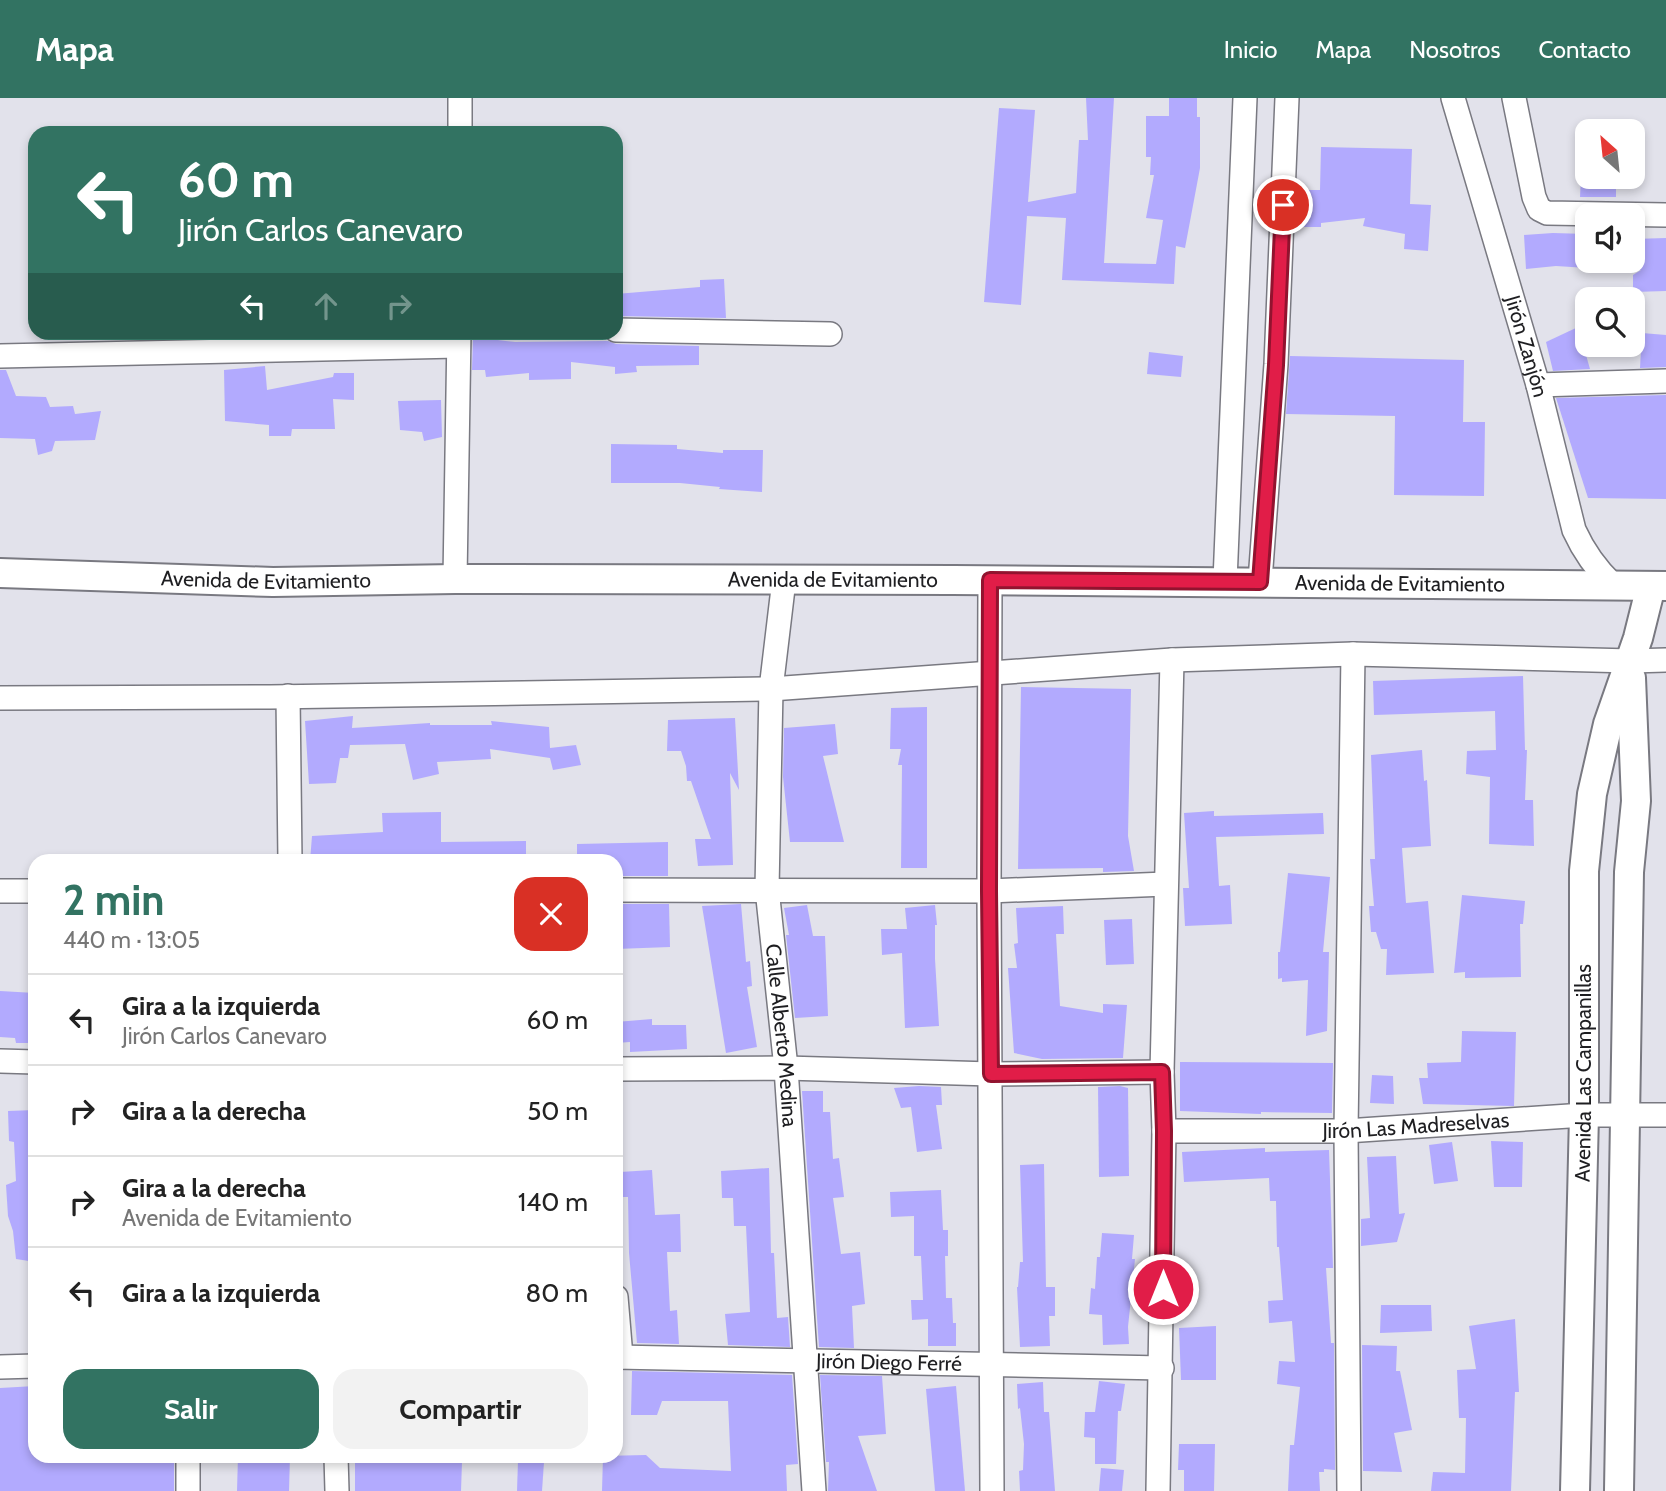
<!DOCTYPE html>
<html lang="es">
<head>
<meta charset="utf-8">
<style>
  body { margin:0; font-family:Cabin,sans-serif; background:#f2f2f2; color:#222; height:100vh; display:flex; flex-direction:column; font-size:26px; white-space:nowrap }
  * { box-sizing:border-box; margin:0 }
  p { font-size:23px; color:#767676 }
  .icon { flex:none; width:38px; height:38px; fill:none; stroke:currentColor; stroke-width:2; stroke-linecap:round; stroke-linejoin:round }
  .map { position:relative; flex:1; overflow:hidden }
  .side { position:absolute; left:28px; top:756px; width:595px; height:609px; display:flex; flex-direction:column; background:#fff; border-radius:21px; box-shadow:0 4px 10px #0003 }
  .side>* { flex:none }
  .top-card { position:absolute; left:28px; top:28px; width:595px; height:214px; border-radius:21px; box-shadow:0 4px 10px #0003; background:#327362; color:#fff; overflow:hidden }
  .needle { width:46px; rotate:333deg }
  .tools { position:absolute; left:1575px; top:21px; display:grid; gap:14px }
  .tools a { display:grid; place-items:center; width:70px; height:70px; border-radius:14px; background:#fff; box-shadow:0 4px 10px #0003; font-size:35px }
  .pin { position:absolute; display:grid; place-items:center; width:60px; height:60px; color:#fff; margin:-30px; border:4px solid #fff; border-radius:50%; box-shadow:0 2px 7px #0007 }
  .me { position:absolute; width:77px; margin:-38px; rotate:0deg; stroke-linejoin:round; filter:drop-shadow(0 0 5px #0008) }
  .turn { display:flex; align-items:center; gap:24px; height:147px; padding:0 35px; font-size:32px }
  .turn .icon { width:91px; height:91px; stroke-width:2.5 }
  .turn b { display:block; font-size:49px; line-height:60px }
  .lanes { display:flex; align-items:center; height:66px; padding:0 35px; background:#0003; justify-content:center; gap:35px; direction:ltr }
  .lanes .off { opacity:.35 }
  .round { display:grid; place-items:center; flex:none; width:74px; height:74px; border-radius:21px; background:#f2f2f2 }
  .headline { display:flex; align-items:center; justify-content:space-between; height:119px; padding:0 35px }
  h1 { font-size:42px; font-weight:700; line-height:52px; color:#327362 }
  .button { display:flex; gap:14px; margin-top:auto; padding:14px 35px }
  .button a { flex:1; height:80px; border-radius:21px; background:#327362; color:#fff; font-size:28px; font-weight:700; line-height:80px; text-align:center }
  .button a+a { background:#f2f2f2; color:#222 }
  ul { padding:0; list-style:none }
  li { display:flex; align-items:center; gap:21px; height:91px; padding:0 35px; border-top:2px solid #e0e0e0 }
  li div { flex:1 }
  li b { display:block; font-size:26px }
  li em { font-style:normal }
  header { display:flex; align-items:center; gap:42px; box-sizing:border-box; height:98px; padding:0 35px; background:#327362; color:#fff }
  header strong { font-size:33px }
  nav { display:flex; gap:38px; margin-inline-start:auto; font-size:24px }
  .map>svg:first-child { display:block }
  .building { fill:#b2aafe }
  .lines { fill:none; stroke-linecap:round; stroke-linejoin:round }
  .minor-casing { stroke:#797981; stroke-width:26 }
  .tertiary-casing { stroke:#797981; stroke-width:32 }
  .minor { stroke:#fff; stroke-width:23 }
  .tertiary { stroke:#fff; stroke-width:28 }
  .route-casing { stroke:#92132f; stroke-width:18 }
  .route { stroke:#e11d48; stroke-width:12 }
  .labels { text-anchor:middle; stroke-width:5; stroke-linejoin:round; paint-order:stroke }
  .street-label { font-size:21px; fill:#1e1e21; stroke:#e2e2eb }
</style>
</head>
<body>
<header>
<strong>Mapa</strong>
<nav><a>Inicio</a><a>Mapa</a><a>Nosotros</a><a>Contacto</a></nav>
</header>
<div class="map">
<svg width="1666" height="1393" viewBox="0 0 1666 1393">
  <rect width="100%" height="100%" fill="#e2e2eb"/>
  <g class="building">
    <path d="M 1086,0 L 1114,0 L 1104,165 L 1156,166 L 1163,122 L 1146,120 L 1154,77 L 1150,77 L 1151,59 L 1146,59 L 1146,18 L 1169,18 L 1169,0 L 1197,0 L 1197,19 L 1200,19 L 1200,70 L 1185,150 L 1176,148 L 1174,186 L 1062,182 L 1066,120 L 1027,118 L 1021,207 L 984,204 L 999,10 L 1035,12 L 1028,104 L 1076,95 L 1079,42 L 1088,42 Z"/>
    <path d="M 1321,49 L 1412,51 L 1410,106 L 1431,107 L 1428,153 L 1404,151 L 1405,136 L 1363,128 L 1365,120 L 1321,125 L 1321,129 L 1296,129 L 1297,92 L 1320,92 Z"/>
    <path d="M 1581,79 L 1616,79 L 1616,99 L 1580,99 Z"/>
    <path d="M 1553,135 L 1587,136 L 1587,170 L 1556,168 L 1526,171 L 1524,137 Z"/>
    <path d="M 1666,140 L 1666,193 L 1633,194 L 1633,177 L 1641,172 L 1633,172 L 1633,141 Z"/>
    <path d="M 724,181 L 726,220 L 616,218 L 616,196 L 700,189 L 700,182 Z"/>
    <path d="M 1578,229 L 1590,271 L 1553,273 L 1546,244 Z"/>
    <path d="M 1642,235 L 1666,237 L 1666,269 L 1640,270 Z"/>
    <path d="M 473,239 L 515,244 L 608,243 L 616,246 L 699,248 L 699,267 L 636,268 L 637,274 L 615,276 L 615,269 L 571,264 L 571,281 L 529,282 L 529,275 L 486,279 L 485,272 L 472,272 Z"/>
    <path d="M 1149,254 L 1183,258 L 1181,279 L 1147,276 Z"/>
    <path d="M 1290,258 L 1464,262 L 1463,324 L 1485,324 L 1484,398 L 1394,397 L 1395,318 L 1286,316 Z"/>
    <path d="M 265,268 L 267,292 L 333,279 L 334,275 L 354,275 L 354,302 L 333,301 L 335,331 L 292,331 L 291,338 L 269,338 L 269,327 L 225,323 L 224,272 Z"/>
    <path d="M 0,272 L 6,272 L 16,298 L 46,299 L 50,309 L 73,308 L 75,316 L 101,313 L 95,342 L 55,343 L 52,353 L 38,357 L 35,341 L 0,340 Z"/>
    <path d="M 1666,297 L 1666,401 L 1588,400 L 1556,300 Z"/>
    <path d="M 441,302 L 442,339 L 424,343 L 422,334 L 400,332 L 398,303 Z"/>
    <path d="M 611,346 L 677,347 L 677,351 L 723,355 L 723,352 L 763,352 L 762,394 L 719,391 L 720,389 L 680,385 L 611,385 Z"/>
    <path d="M 1523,578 L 1525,652 L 1527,652 L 1525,702 L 1533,702 L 1534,748 L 1489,746 L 1490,679 L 1466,676 L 1467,653 L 1496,652 L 1495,613 L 1374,617 L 1373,583 Z"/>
    <path d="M 1021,589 L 1131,591 L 1128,738 L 1134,773 L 1103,774 L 1103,770 L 1018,771 Z"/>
    <path d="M 927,609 L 927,770 L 901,770 L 902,667 L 898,667 L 901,651 L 890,651 L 891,610 Z"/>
    <path d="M 353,618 L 352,630 L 430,625 L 430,627 L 492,627 L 491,623 L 549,629 L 550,650 L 576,647 L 581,667 L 553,672 L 550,660 L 490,651 L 491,661 L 437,664 L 439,676 L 413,682 L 405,646 L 350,647 L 348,660 L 340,660 L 336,685 L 309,686 L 305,623 Z"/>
    <path d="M 735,620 L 739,692 L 730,675 L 733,767 L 698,768 L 695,741 L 711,741 L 691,683 L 687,683 L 686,668 L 681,653 L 667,653 L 668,622 Z"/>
    <path d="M 835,626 L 838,656 L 823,658 L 844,744 L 790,744 L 783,679 L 784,630 Z"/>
    <path d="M 1422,652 L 1424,683 L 1427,682 L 1431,748 L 1402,750 L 1406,805 L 1428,803 L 1434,875 L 1386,877 L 1387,851 L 1381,851 L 1376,834 L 1371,834 L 1369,808 L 1374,808 L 1370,761 L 1375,761 L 1371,657 Z"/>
    <path d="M 1214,713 L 1214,718 L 1323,715 L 1324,736 L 1216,739 L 1219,788 L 1230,787 L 1232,826 L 1185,828 L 1183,790 L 1189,790 L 1184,715 Z"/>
    <path d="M 441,714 L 441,744 L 526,743 L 526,763 L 310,763 L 312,738 L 383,734 L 382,715 Z"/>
    <path d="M 668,744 L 668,778 L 616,778 L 616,763 L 577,763 L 577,746 Z"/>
    <path d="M 1288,775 L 1330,779 L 1323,854 L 1329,854 L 1327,933 L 1306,938 L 1308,882 L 1282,884 L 1282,880 L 1278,881 L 1278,854 L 1280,854 Z"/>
    <path d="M 1462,797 L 1525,803 L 1523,826 L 1520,826 L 1521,879 L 1465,880 L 1465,874 L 1454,875 Z"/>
    <path d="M 616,806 L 669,806 L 670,849 L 616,851 Z"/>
    <path d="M 741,806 L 746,864 L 750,863 L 752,888 L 747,889 L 757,949 L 726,955 L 702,808 Z"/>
    <path d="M 807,807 L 813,838 L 825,838 L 828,918 L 795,920 L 786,837 L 789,837 L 784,810 Z"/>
    <path d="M 935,807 L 937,827 L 935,827 L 935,861 L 939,928 L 905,930 L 902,855 L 882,857 L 881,831 L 907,831 L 905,810 Z"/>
    <path d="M 1063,808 L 1064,836 L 1056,836 L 1060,908 L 1103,915 L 1103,906 L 1127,907 L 1123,960 L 1042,961 L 1014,955 L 1008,870 L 1017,870 L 1014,846 L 1018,845 L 1016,810 Z"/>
    <path d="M 1132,821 L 1134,866 L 1106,867 L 1104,822 Z"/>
    <path d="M 0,893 L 35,895 L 35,945 L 16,945 L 15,940 L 0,939 Z"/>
    <path d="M 652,921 L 652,927 L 686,927 L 687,951 L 630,954 L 630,944 L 616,945 L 616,924 Z"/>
    <path d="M 1462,933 L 1516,934 L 1514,1008 L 1423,1006 L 1419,980 L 1428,980 L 1427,965 L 1461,964 Z"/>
    <path d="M 1180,964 L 1333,965 L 1332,1015 L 1261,1014 L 1261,1016 L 1180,1013 Z"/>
    <path d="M 1372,977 L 1393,978 L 1394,1006 L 1370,1005 Z"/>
    <path d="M 919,988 L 941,989 L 942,1007 L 936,1007 L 942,1051 L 917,1054 L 911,1009 L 901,1010 L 894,990 Z"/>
    <path d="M 1120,988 L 1128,990 L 1129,1078 L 1099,1079 L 1098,989 Z"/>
    <path d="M 802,993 L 823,993 L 823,1014 L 830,1014 L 833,1061 L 839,1060 L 844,1099 L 833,1100 L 841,1156 L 860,1154 L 865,1206 L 852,1208 L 854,1250 L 819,1249 Z"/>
    <path d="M 35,1012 L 35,1164 L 16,1161 L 13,1133 L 8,1118 L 6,1087 L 16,1083 L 14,1044 L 9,1043 L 8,1013 Z"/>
    <path d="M 1491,1043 L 1523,1044 L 1522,1089 L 1494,1089 Z"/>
    <path d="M 1452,1044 L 1458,1083 L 1434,1086 L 1429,1047 Z"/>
    <path d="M 1265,1050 L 1265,1054 L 1329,1052 L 1333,1170 L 1326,1170 L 1331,1245 L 1334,1245 L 1335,1372 L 1324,1371 L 1324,1374 L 1319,1374 L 1320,1393 L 1288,1393 L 1290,1347 L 1294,1347 L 1300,1289 L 1277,1286 L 1279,1263 L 1295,1264 L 1292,1223 L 1269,1225 L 1268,1203 L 1283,1202 L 1279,1149 L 1277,1149 L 1276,1103 L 1270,1103 L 1269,1080 L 1184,1084 L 1182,1054 Z"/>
    <path d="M 1396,1058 L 1399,1116 L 1405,1115 L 1397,1144 L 1361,1148 L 1361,1121 L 1370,1120 L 1367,1059 Z"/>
    <path d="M 1044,1066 L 1046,1189 L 1055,1189 L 1055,1218 L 1049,1218 L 1050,1248 L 1020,1249 L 1017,1189 L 1018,1189 L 1020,1164 L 1023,1164 L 1020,1067 Z"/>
    <path d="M 769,1070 L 771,1155 L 774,1155 L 777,1220 L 788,1219 L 790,1249 L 728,1247 L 725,1216 L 750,1214 L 746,1128 L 734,1128 L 733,1100 L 722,1100 L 721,1073 Z"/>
    <path d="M 652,1072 L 655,1117 L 680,1116 L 681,1154 L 667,1154 L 670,1213 L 677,1212 L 679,1246 L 637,1245 L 629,1155 L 628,1099 L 622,1099 L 620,1074 Z"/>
    <path d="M 941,1092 L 943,1132 L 948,1132 L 948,1158 L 945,1158 L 946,1200 L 952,1200 L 953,1225 L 956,1225 L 956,1248 L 928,1248 L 928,1221 L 912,1222 L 911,1202 L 923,1202 L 921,1158 L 914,1158 L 914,1118 L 891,1119 L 890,1094 Z"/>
    <path d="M 1102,1135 L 1134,1137 L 1132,1161 L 1135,1161 L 1128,1229 L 1129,1246 L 1103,1247 L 1102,1217 L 1089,1216 L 1091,1190 L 1095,1191 L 1097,1159 L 1100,1159 Z"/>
    <path d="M 1381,1207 L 1431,1207 L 1432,1233 L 1380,1235 Z"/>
    <path d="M 1515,1221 L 1519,1294 L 1515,1294 L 1511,1393 L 1431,1393 L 1433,1374 L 1465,1375 L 1466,1320 L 1459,1320 L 1457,1272 L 1476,1271 L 1469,1228 Z"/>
    <path d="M 1216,1228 L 1216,1282 L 1181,1282 L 1179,1230 Z"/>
    <path d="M 1362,1247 L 1397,1248 L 1396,1273 L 1400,1273 L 1412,1332 L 1394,1335 L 1402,1374 L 1363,1373 Z"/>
    <path d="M 632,1273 L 792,1277 L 798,1366 L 786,1367 L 787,1393 L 602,1393 L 603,1358 L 646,1357 L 660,1370 L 731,1373 L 728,1303 L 662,1303 L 657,1317 L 631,1317 Z"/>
    <path d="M 820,1277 L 882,1278 L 886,1336 L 858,1338 L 877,1393 L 828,1393 L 829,1364 L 826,1364 Z"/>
    <path d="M 1099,1283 L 1125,1286 L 1121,1313 L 1118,1313 L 1116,1366 L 1095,1366 L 1095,1340 L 1084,1339 L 1085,1314 L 1095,1314 Z"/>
    <path d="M 1043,1284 L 1044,1314 L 1049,1314 L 1055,1393 L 1020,1393 L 1019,1373 L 1023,1372 L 1024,1346 L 1020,1310 L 1018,1311 L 1017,1286 Z"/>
    <path d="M 35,1288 L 35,1358 L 174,1358 L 174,1393 L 0,1393 L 0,1290 Z"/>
    <path d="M 956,1288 L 965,1393 L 935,1393 L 926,1291 Z"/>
    <path d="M 1179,1346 L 1215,1346 L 1214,1393 L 1184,1393 L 1184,1372 L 1178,1372 Z"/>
    <path d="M 238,1358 L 290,1358 L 289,1393 L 237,1393 Z"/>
    <path d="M 355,1358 L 426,1358 L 426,1362 L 462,1364 L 461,1393 L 355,1393 Z"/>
    <path d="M 518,1363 L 544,1364 L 542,1393 L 517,1393 Z"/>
    <path d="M 1101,1370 L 1124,1372 L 1122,1393 L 1099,1393 Z"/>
  </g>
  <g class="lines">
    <defs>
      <g id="minor">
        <path id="s1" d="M 1453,0 L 1538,287 L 1574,432 C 1584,454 1596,471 1613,487"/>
        <path d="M 1514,0 L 1534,99 L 1539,111 L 1547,115 L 1666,117"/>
        <path d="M 460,35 L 460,0"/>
        <path d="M 616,232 L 830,236"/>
        <path d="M 0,258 L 458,248"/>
        <path d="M 1538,287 L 1666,283"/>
        <path d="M 455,481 L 459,234"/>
        <path id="s2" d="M 784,482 L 771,591 L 767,791 L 786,970 L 814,1393"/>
        <path d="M 990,482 L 989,793 L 992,1393"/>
        <path d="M 1225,483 L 1245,0"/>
        <path d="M 1260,483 L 1276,266 L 1287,0"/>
        <path d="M 288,598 L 290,763"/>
        <path d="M 0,600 L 270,599 L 771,591 L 1172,562 L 1353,556 L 1631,563 L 1666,562"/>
        <path d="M 616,792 L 989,793 L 1166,786"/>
        <path d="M 0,793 L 35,793"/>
        <path d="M 0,963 L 35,964"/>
        <path d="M 616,971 L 786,970 L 991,976 L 1162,974"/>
        <path id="s3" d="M 1164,1033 L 1346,1033 L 1584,1017 L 1666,1017"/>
        <path d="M 616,1199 L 621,1259"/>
        <path id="s4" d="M 616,1259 L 1162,1270"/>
        <path d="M 0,1269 L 35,1268"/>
        <path d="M 188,1358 L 188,1393"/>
        <path d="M 336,1358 L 337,1393"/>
        <path d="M 1158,1393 L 1164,1033 L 1162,974 L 1172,562"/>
        <path d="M 1349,1393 L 1346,1033 L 1353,556"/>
      </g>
      <g id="tertiary">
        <path id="s5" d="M 0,475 L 273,484 L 455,481 L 953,482 L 1666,488"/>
        <path id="s6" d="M 1575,1393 L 1584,1017 L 1584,773 L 1592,696 L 1608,626 L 1638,540 L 1651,488"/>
        <path d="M 1619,1393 L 1629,774 L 1636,703 L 1631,580"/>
      </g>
    </defs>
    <use href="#minor" class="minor-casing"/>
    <use href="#tertiary" class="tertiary-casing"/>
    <use href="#minor" class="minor"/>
    <use href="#tertiary" class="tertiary"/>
  </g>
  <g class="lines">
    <defs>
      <path id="route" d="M 1163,1191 L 1164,1033 L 1162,974 L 991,976 L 989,793 L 990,482 L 1260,484 L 1276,267 L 1283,107"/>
    </defs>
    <use href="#route" class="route-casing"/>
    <use href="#route" class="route"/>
  </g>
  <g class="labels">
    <g class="street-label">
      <text dy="7" stroke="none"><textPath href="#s1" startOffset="259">Jirón Zanjón</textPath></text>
      <text dy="7" stroke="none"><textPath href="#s5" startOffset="266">Avenida de Evitamiento</textPath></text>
      <text dy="7" stroke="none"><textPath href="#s5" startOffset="833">Avenida de Evitamiento</textPath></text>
      <text dy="7" stroke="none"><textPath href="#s5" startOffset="1400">Avenida de Evitamiento</textPath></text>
      <text dy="7" stroke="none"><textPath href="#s2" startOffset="457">Calle Alberto Medina</textPath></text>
      <text dy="7" stroke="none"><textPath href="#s6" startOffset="418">Avenida Las Campanillas</textPath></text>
      <text dy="7" stroke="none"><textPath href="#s3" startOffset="252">Jirón Las Madreselvas</textPath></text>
      <text dy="7" stroke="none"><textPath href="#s4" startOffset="273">Jirón Diego Ferré</textPath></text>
    </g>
  </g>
</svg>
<div class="tools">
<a><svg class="needle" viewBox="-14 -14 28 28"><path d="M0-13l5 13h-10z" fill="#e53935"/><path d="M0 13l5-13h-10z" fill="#767676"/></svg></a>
<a><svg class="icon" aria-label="sound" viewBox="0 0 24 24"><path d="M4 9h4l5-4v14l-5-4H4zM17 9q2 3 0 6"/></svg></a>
<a><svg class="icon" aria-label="search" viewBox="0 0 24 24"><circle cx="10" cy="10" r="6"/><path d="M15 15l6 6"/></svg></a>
</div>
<div class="pin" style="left:1283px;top:107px;background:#d93025"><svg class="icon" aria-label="arrive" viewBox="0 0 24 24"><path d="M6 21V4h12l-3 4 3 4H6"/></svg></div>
<svg class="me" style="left:1163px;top:1191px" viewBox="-20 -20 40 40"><circle r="17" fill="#e11d48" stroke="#fff" stroke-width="3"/><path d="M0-11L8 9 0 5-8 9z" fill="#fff"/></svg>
<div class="top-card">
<div class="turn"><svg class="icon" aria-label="left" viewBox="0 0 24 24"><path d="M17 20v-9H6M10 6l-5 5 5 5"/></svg><div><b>60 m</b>Jirón Carlos Canevaro</div></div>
<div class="lanes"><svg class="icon" aria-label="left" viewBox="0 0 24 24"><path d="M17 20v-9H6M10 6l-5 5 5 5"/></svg><svg class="icon off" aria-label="ahead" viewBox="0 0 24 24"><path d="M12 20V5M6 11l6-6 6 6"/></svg><svg class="icon off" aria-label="right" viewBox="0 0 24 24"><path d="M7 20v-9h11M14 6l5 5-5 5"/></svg></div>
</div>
<section class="side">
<div class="headline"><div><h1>2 min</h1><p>440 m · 13:05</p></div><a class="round" style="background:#d93025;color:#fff"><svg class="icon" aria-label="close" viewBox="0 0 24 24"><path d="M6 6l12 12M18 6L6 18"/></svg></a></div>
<ul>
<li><svg class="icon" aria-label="left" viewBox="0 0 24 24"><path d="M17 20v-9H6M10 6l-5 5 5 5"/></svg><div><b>Gira a la izquierda</b><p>Jirón Carlos Canevaro</p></div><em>60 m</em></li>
<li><svg class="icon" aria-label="right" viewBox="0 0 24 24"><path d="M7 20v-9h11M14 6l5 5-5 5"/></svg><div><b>Gira a la derecha</b></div><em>50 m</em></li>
<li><svg class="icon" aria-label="right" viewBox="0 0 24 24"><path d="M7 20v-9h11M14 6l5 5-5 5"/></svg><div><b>Gira a la derecha</b><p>Avenida de Evitamiento</p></div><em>140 m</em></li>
<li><svg class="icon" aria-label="left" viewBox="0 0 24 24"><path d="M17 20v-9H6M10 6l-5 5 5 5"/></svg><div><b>Gira a la izquierda</b></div><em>80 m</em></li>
</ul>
<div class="button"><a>Salir</a><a>Compartir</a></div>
</section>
</div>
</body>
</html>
